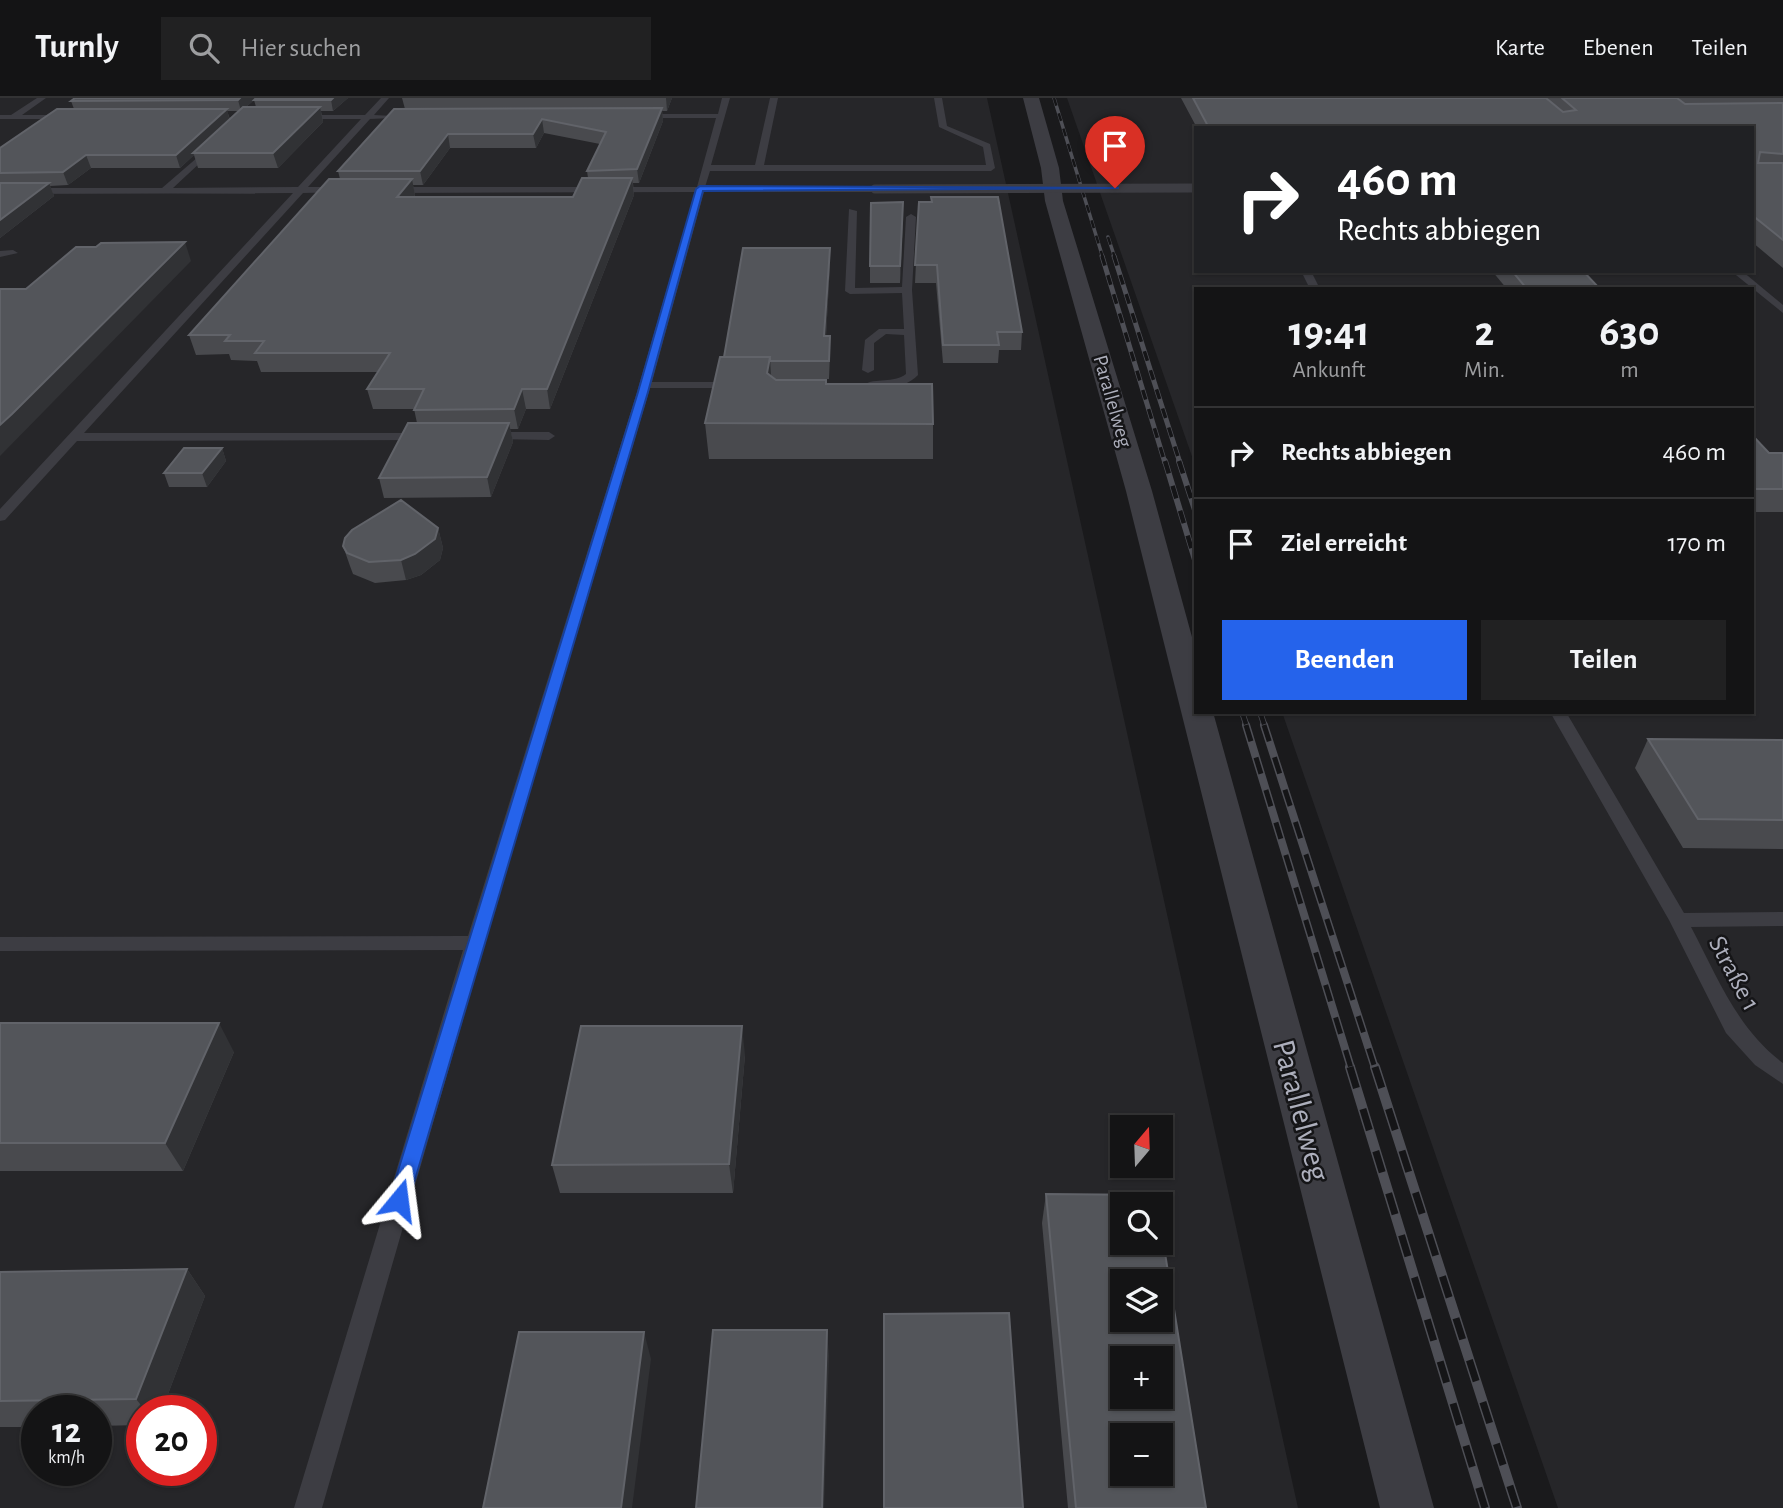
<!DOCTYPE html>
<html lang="de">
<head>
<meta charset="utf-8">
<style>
  body { margin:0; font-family:"Alegreya Sans",sans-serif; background:#212122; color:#f1f3f6; height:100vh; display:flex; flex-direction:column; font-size:26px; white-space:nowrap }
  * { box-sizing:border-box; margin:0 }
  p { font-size:23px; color:#9d9ea0 }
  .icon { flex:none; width:38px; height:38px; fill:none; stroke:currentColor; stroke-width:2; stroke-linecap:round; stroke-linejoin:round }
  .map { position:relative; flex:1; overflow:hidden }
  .side { position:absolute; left:1194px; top:189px; width:560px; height:427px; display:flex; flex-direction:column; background:#141415; border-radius:0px; box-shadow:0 2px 5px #0004,0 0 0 2px #333334 }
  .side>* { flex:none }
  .guide { position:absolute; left:1194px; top:28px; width:560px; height:147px; border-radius:0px; box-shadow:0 2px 5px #0004,0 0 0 2px #333334; background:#202124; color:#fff; overflow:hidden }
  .needle { width:46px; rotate:19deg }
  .tools { position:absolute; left:1110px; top:1017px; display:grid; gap:14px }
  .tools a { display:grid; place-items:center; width:63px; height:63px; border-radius:0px; background:#141415; box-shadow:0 2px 5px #0004,0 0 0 2px #333334; font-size:35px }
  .speed { position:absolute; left:21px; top:1297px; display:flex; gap:14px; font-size:35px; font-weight:700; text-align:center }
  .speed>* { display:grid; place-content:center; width:91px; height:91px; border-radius:50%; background:#141415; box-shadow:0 2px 5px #0004,0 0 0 2px #333334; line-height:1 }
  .speed small { font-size:18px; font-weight:400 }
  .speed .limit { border:10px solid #d22; background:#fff; color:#111 }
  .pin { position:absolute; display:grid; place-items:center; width:60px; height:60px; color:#fff; margin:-72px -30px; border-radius:50% 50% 50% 0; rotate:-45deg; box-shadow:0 0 7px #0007 }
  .pin .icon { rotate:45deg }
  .me { position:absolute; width:77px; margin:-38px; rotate:16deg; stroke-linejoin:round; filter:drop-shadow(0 0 5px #0008) }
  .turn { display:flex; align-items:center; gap:24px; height:147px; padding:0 28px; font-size:32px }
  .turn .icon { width:91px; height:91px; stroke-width:2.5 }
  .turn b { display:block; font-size:49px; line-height:60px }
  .eta { display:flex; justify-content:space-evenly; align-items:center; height:119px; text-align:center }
  .eta b { font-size:42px; font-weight:700; line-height:49px }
  .primary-button { display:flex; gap:14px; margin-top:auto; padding:14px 28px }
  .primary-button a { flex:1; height:80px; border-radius:0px; background:#2563eb; color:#fff; font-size:28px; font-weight:700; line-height:80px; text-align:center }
  .primary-button a+a { background:#212122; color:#f1f3f6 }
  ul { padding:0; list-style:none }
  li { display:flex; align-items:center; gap:21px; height:91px; padding:0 28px; border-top:2px solid #333334 }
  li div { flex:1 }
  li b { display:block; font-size:26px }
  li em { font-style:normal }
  header { display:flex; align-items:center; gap:42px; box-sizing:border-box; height:98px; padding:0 35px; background:#141415; border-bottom:2px solid #333334 }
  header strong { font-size:33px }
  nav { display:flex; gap:38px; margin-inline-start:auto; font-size:24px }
  .search { width:490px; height:63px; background:#212122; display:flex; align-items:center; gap:18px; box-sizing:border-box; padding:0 24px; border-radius:0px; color:#9d9ea0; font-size:26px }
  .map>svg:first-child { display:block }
  .built { fill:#262629; fill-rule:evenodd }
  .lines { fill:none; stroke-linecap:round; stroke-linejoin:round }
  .lane { fill:#3d3d43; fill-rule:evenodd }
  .street { fill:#3d3d43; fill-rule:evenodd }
  .rail-far4-casing { stroke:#4e4f56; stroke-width:3.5 }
  .rail-far3-casing { stroke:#4e4f56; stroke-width:5 }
  .rail-far2-casing { stroke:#4e4f56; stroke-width:6 }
  .rail-far1-casing { stroke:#4e4f56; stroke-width:8 }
  .rail-casing { stroke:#4e4f56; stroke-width:10 }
  .rail-far4 { stroke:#151517; stroke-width:2.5; stroke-dasharray:8; stroke-linecap:butt }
  .rail-far3 { stroke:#151517; stroke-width:3.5; stroke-dasharray:10; stroke-linecap:butt }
  .rail-far2 { stroke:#151517; stroke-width:4.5; stroke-dasharray:13; stroke-linecap:butt }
  .rail-far1 { stroke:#151517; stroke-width:5; stroke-dasharray:17; stroke-linecap:butt }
  .rail { stroke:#151517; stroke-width:7; stroke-dasharray:22; stroke-linecap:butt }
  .lane-bridge { stroke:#3d3d43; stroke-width:9 }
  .wall { fill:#494a4e; fill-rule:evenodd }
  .shaded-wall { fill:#313235 }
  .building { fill:#53555a; stroke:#616369; stroke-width:2; fill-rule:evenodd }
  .route { fill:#2563eb; stroke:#184099; stroke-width:2 }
  .labels { text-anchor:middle; stroke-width:5; stroke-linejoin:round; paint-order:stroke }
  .far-street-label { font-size:21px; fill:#adafbc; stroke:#151517 }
  .street-label { font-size:26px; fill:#adafbc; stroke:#151517 }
  .near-street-label { font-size:32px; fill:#adafbc; stroke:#151517 }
</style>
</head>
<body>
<header>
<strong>Turnly</strong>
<div class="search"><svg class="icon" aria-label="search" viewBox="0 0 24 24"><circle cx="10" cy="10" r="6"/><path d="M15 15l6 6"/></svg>Hier suchen</div>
<nav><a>Karte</a><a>Ebenen</a><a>Teilen</a></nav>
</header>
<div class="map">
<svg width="1783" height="1410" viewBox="0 0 1783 1410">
  <rect width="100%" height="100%" fill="#1a1a1c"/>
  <g class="built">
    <path d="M 0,0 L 987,0 L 1298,1410 L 0,1410 ZM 1122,1029 L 1160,1029 L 1160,1068 L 1122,1068 ZM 1122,1106 L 1160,1106 L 1160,1144 L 1122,1144 ZM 1122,1183 L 1160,1183 L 1160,1222 L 1122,1222 ZM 1122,1260 L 1160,1260 L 1160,1298 L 1122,1298 ZM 37,1312 L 96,1312 L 96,1372 L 37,1372 ZM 142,1312 L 201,1312 L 201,1372 L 142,1372 ZM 1122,1337 L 1160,1337 L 1160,1376 L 1122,1376 Z"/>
    <path d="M 1067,0 L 1783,0 L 1783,1410 L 1558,1410 L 1282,614 L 1752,614 L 1752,191 L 1195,191 L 1195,367 ZM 1195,30 L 1752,30 L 1752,173 L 1195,173 Z"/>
  </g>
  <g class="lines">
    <g class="lane">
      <path d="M 37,0 L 46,0 L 22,17 L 70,17 L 74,19 L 70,21 L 0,21 L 0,17 L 11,17 Z"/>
      <path d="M 381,0 L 389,0 L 374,17 L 413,19 L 370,21 L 308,89 L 343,89 L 346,94 L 303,95 L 84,335 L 424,335 L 428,336 L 428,342 L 77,343 L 5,422 L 0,423 L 0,411 L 293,95 L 0,96 L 0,90 L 162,90 L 213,46 L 216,50 L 173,90 L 298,89 L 361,21 L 301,21 L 298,17 L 365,17 Z"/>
      <path d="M 722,0 L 730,0 L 711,67 L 755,67 L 770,0 L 778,0 L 764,67 L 986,67 L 983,49 L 939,29 L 934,0 L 942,0 L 947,28 L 990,46 L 995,70 L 991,73 L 710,73 L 705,89 L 875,88 L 879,91 L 875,94 L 704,94 L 652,284 L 736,284 L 742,287 L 736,290 L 650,290 L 485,845 L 322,1410 L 294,1410 L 463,852 L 0,853 L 0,839 L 468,838 L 637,294 L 695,94 L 392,95 L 388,92 L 392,89 L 697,89 L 716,20 L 640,20 L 636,18 L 640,16 L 718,16 Z"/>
      <path d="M 849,111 L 857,113 L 855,190 L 902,189 L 906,119 L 911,116 L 916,119 L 912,192 L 918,277 C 907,289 877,297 863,287 C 876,279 893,286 906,276 L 904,237 L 886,236 L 874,245 L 874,272 L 868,275 L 862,272 L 865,242 L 879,231 L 904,231 L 902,195 L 850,196 L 845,193 Z"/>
      <path d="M 0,153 L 13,152 L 18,155 L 0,159 Z"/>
      <path d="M 1301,173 L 1311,173 L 1320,191 L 1310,191 Z"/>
      <path d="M 1731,173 L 1742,173 L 1783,207 L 1783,215 Z"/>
      <path d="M 490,334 L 549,334 L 555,338 L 549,342 L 486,341 L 486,335 Z"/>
      <path d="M 1550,614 L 1566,614 L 1684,815 L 1783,814 L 1783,828 L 1691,829 C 1717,878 1737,931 1783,965 L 1783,986 L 1755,967 L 1726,935 L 1669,822 Z"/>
    </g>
    <path class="street" d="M 1023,0 L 1039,0 L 1059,70 L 1063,103 L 1152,393 L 1195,550 L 1195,614 L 1213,614 L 1434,1410 L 1380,1410 L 1126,393 L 1045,103 L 1041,70 Z"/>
    <defs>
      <g id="rail-far4">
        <path d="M 1054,0 L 1103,160"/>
        <path d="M 1108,139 L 1115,160"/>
      </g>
      <g id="rail-far3">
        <path d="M 1102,158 L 1165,365"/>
        <path d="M 1114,158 L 1180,365"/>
      </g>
      <g id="rail-far2">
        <path d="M 1165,363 L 1195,462"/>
        <path d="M 1179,363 L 1195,412"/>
        <path d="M 1242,614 L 1247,629"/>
        <path d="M 1260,614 L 1265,629"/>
      </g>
      <g id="rail-far1">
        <path d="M 1246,627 L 1351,970"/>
        <path d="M 1264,627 L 1375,970"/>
      </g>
      <g id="rail">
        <path d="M 1350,969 L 1485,1410"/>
        <path d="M 1375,969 L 1517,1410"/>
      </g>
    </defs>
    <use href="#rail-far4" class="rail-far4-casing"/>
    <use href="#rail-far3" class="rail-far3-casing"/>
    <use href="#rail-far2" class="rail-far2-casing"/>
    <use href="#rail-far1" class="rail-far1-casing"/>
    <use href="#rail" class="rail-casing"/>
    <use href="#rail-far4" class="rail-far4"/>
    <use href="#rail-far3" class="rail-far3"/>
    <use href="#rail-far2" class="rail-far2"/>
    <use href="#rail-far1" class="rail-far1"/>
    <use href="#rail" class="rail"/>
    <path class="lane-bridge" d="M 875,91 L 1195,90"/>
  </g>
  <g class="wall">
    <path d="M 348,0 L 333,13 L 321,13 L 323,24 L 278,70 L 198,70 L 194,57 L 180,70 L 91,70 L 68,87 L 50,88 L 54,98 L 0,140 L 0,50 L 74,11 L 71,3 ZM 254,2 L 256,9 L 246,9 ZM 227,13 L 238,13 L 230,21 Z"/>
    <path d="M 402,0 L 672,0 L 667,13 L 662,13 L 663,23 L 639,85 L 633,85 L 634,97 L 550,311 L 526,311 L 518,331 L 510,331 L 513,344 L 491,399 L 384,400 L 379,380 L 417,325 L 414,311 L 373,311 L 367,291 L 378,274 L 261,274 L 257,263 L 231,262 L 229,256 L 196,257 L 189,237 L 340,81 L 338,73 L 405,11 ZM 544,35 L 600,46 L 587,73 L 588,80 L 573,99 L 414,99 L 415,97 L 413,87 L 423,87 L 450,50 L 536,50 Z"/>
    <path d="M 1181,0 L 1783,0 L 1783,170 L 1752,144 L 1752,30 L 1197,30 Z"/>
    <path d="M 919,104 L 1022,234 L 1021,252 L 999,252 L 998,265 L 943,265 L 936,185 L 915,185 Z"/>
    <path d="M 903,120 L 900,185 L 870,185 L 870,168 Z"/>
    <path d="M 830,150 L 830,166 L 826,238 L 830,256 L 829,281 L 775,281 L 827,286 L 933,326 L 933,361 L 709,361 L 705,325 L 724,259 Z"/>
    <path d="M 1492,173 L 1583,173 L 1600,191 L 1507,191 Z"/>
    <path d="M 1752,337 L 1769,355 L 1783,355 L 1783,414 L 1752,414 Z"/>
    <path d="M 222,350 L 226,363 L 207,389 L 169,389 L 164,375 Z"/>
    <path d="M 438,430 L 443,450 L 440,462 L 421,477 L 406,482 L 375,485 L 353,476 L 350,468 L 343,448 Z"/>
    <path d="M 1648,641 L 1783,642 L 1783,751 L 1683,750 L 1635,670 Z"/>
    <path d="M 0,925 L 234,954 L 183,1073 L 0,1073 Z"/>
    <path d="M 745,957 L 733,1095 L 560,1095 L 552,1067 Z"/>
    <path d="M 1046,1096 L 1206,1410 L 1068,1410 L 1042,1125 Z"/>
    <path d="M 187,1171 L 205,1198 L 162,1312 L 142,1312 L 142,1327 L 96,1328 L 96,1312 L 37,1312 L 37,1329 L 0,1329 L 0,1174 Z"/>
  </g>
  <g class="shaded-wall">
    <path d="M 240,0 L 257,0 L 241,13 L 238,2 Z"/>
    <path d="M 333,0 L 348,0 L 333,13 L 331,2 Z"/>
    <path d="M 666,0 L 672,0 L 667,13 Z"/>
    <path d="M 320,9 L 323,24 L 278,70 L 273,55 Z"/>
    <path d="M 662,10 L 663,23 L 639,85 L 637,71 Z"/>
    <path d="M 227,11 L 230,24 L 193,55 L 194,57 L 180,70 L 176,57 Z"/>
    <path d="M 542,21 L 544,35 L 536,50 L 533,36 Z"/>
    <path d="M 448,36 L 450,50 L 423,87 L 420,73 Z"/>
    <path d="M 86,57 L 91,70 L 68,87 L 63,74 Z"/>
    <path d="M 632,80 L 634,97 L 550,311 L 547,291 Z"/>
    <path d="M 412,81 L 415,97 L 401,116 L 397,99 Z"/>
    <path d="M 49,85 L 54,98 L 0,140 L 0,122 Z"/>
    <path d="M 903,104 L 903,120 L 900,185 L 900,168 Z"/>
    <path d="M 185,144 L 191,163 L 0,358 L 0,327 Z"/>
    <path d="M 830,150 L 830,166 L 825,256 L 824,238 Z"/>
    <path d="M 770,259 L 772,293 L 767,275 Z"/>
    <path d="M 522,291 L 526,311 L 518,331 L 514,311 Z"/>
    <path d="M 509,325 L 513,344 L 491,399 L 487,379 Z"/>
    <path d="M 222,350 L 226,363 L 207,389 L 202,375 Z"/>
    <path d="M 438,430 L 443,450 L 440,462 L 421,477 L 406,482 L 401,462 Z"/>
    <path d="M 219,925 L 234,954 L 183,1073 L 165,1045 Z"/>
    <path d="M 742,928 L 745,957 L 733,1095 L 729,1066 Z"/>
    <path d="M 187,1171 L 205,1198 L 162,1312 L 145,1312 L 136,1301 Z"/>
    <path d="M 827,1232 L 829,1258 L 824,1410 L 822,1410 Z"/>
    <path d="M 644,1234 L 651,1261 L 632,1410 L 621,1410 Z"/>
  </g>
  <g class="building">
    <path d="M 75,0 L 240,0 L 238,2 L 71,3 Z"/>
    <path d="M 256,0 L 333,0 L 331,2 L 254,2 Z"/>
    <path d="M 1193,0 L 1546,0 L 1563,14 L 1576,12 L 1562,0 L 1677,0 L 1685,6 L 1783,5 L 1783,56 L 1760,54 L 1758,65 L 1783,65 L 1783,142 L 1752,117 L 1752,30 L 1209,30 Z"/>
    <path d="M 243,9 L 320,9 L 273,55 L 193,55 Z"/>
    <path d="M 662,10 L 637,71 L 587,73 L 606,34 L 542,21 L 533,36 L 448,36 L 420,73 L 338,73 L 394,11 Z"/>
    <path d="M 57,11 L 227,11 L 176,57 L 86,57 L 63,74 L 0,75 L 0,50 Z"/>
    <path d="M 582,80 L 632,80 L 547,291 L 522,291 L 514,311 L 414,312 L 424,291 L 367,291 L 390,255 L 255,255 L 264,243 L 225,243 L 230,237 L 189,237 L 329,81 L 412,81 L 397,99 L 573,99 Z"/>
    <path d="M 0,85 L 49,85 L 0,122 Z"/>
    <path d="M 931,99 L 998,99 L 1022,234 L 997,234 L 999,247 L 943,247 L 937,167 L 915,167 L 919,104 L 932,104 Z"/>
    <path d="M 903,104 L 900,168 L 870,168 L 871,105 Z"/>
    <path d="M 185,144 L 12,316 L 0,327 L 0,191 L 26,191 L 76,149 L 96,149 L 101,145 Z"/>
    <path d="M 743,150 L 830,150 L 824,238 L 830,238 L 829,263 L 770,263 L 770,259 L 724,259 Z"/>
    <path d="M 1512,173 L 1583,173 L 1600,191 L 1527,191 Z"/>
    <path d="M 720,259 L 770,259 L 767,275 L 776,282 L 826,282 L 826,286 L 932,286 L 933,326 L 705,325 Z"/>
    <path d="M 408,325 L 509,325 L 487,379 L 379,380 Z"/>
    <path d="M 1752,337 L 1769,355 L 1783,355 L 1783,391 L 1752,391 Z"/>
    <path d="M 184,350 L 222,350 L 202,375 L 164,375 Z"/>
    <path d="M 401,402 L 438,430 L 435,441 L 415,456 L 401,462 L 369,464 L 347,455 L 343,448 L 345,440 L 352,432 Z"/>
    <path d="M 1648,641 L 1783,642 L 1783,722 L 1698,721 Z"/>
    <path d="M 0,925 L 219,925 L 165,1045 L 0,1045 Z"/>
    <path d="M 581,928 L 742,928 L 729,1066 L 552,1067 Z"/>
    <path d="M 1046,1096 L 1156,1097 L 1157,1106 L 1122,1106 L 1122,1144 L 1160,1144 L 1160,1124 L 1206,1410 L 1076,1410 ZM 1122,1183 L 1160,1183 L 1160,1222 L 1122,1222 ZM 1122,1260 L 1160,1260 L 1160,1298 L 1122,1298 ZM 1122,1337 L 1160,1337 L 1160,1376 L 1122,1376 Z"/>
    <path d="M 187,1171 L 136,1301 L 0,1303 L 0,1174 Z"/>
    <path d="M 1009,1215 L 1023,1410 L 884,1410 L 884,1216 Z"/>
    <path d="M 713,1232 L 827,1232 L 822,1410 L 696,1410 Z"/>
    <path d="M 519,1234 L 644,1234 L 621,1410 L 483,1410 Z"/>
  </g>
  <path class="route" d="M 700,88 L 1119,90 L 703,93 L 648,294 L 409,1102 L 406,1109 L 399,1111 L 392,1109 L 389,1102 L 638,294 L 696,91 Z"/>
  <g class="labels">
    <g class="far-street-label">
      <text transform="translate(1113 303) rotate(74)" y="7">Parallelweg</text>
    </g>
    <g class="street-label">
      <text transform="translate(1735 875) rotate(62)" y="9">Straße 1</text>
    </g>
    <g class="near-street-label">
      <text transform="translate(1302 1012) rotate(75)" y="11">Parallelweg</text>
    </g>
  </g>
</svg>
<div class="tools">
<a><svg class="needle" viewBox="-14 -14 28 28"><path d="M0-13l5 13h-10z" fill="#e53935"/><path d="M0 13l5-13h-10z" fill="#9d9ea0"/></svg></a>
<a><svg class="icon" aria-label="search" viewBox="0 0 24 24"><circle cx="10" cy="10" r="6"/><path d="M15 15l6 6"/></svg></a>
<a><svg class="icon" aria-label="layers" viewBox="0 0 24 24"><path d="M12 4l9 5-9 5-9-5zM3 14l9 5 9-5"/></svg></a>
<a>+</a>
<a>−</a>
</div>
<div class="speed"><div>12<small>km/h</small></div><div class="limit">20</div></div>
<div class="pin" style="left:1115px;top:90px;background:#d93025"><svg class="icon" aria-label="arrive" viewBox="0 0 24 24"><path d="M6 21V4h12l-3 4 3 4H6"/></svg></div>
<svg class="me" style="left:399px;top:1102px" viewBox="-20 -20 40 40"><path d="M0-17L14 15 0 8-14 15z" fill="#2563eb" stroke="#fff" stroke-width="4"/></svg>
<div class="guide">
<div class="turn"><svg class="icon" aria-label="right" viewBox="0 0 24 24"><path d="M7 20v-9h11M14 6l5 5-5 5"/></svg><div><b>460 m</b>Rechts abbiegen</div></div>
</div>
<section class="side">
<div class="eta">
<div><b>19:41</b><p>Ankunft</p></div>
<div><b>2</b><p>Min.</p></div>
<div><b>630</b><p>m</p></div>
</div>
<ul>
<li><svg class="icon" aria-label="right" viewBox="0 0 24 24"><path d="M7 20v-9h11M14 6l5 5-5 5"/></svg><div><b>Rechts abbiegen</b></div><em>460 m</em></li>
<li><svg class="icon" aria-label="arrive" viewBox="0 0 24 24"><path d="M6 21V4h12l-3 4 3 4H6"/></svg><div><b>Ziel erreicht</b></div><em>170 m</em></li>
</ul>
<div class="primary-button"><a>Beenden</a><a>Teilen</a></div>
</section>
</div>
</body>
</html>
